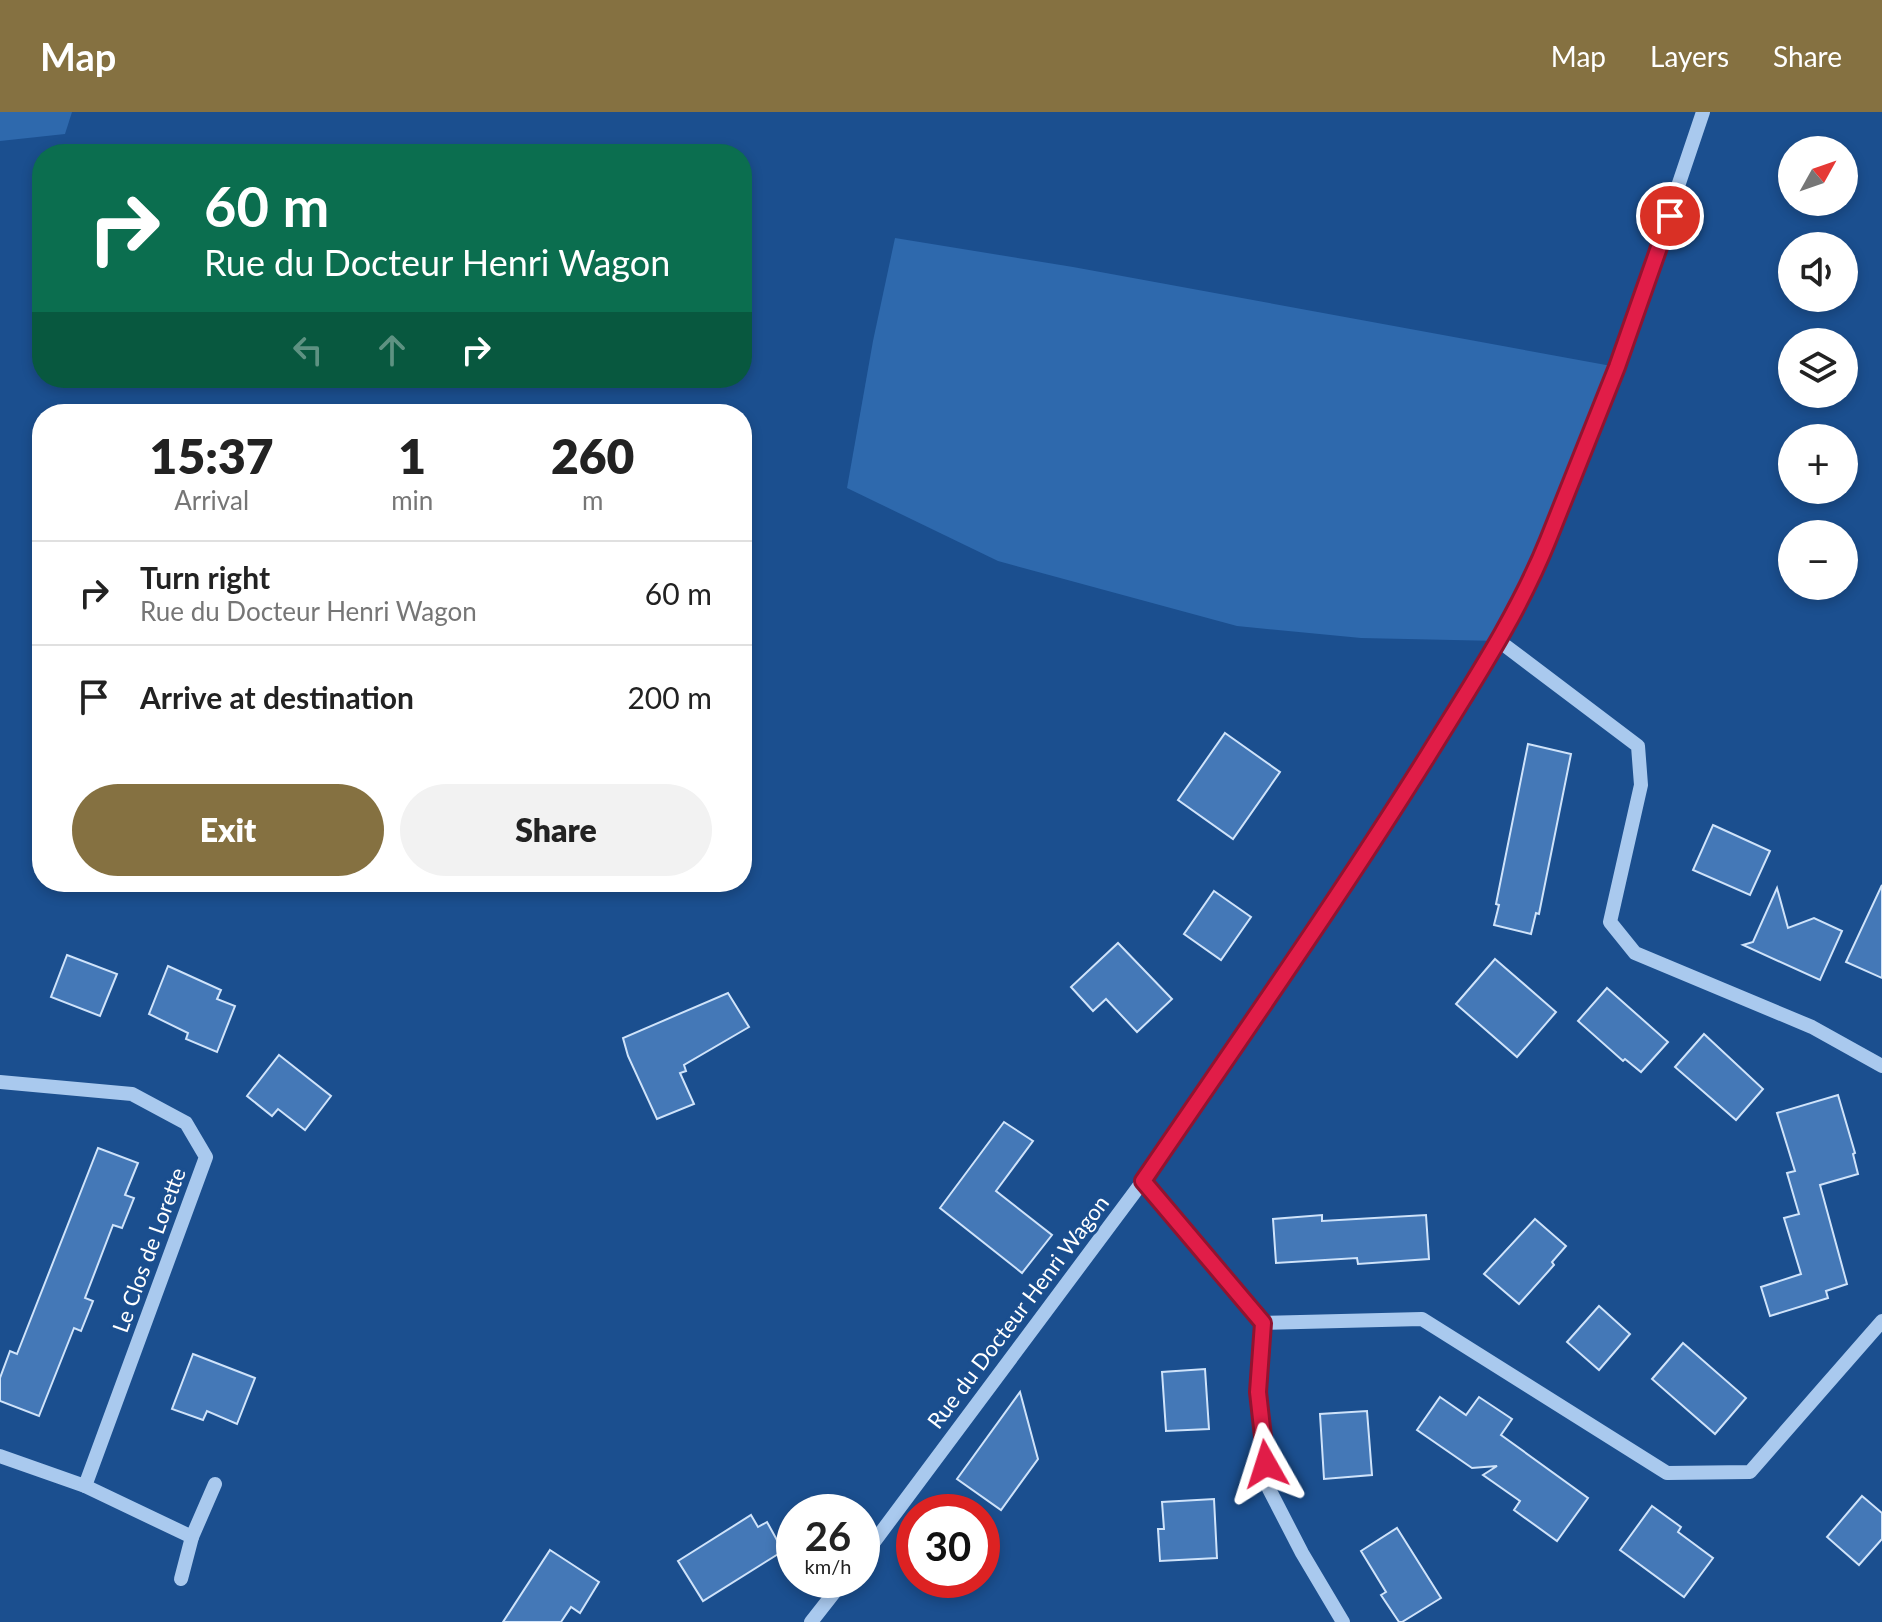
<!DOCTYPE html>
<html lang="en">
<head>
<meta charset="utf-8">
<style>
  body { margin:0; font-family:Lato,sans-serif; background:#f2f2f2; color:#222; height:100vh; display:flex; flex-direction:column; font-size:30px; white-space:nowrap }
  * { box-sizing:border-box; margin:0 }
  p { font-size:26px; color:#767676 }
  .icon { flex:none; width:44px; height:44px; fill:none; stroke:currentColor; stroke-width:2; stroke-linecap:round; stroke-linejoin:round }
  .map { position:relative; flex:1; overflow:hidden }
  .panel { position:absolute; left:32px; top:292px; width:720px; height:488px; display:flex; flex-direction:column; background:#fff; border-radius:32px; box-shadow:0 4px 12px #0003 }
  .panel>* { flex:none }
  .banner { position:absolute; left:32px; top:32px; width:720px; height:244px; border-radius:32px; box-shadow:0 4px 12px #0003; background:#0b6e4f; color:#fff; overflow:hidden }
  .needle { width:52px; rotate:50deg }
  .buttons { position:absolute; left:1778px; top:24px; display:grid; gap:16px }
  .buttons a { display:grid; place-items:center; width:80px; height:80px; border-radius:50%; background:#fff; box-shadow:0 4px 12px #0003; font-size:40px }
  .speed { position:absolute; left:776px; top:1382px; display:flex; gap:16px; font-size:40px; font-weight:700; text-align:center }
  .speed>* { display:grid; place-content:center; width:104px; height:104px; border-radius:50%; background:#fff; box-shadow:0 4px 12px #0003; line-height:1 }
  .speed small { font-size:20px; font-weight:400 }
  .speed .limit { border:12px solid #d22; background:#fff; color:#111 }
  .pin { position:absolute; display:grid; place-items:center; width:68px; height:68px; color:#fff; margin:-34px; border:4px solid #fff; border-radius:50%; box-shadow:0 2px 8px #0007 }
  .me { position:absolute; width:88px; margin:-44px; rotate:354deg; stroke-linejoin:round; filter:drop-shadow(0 0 6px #0008) }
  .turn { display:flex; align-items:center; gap:28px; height:168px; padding:0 40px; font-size:36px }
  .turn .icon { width:104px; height:104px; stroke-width:2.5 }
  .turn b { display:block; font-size:56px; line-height:68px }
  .lanes { display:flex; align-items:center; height:76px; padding:0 40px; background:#0003; justify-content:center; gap:40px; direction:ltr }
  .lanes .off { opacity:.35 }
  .eta { display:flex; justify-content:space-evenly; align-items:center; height:136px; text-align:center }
  .eta b { font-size:48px; font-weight:800; line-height:56px }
  .primary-button { display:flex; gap:16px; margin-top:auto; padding:16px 40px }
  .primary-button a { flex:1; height:92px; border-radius:48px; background:#857141; color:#fff; font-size:32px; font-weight:800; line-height:92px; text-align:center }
  .primary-button a+a { background:#f2f2f2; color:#222 }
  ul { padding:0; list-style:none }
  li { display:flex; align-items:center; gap:24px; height:104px; padding:0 40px; border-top:2px solid #e0e0e0 }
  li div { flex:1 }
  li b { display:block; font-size:30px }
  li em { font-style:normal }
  header { display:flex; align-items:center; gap:48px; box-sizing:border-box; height:112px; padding:0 40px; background:#857141; color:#fff }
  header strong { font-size:38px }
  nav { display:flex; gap:44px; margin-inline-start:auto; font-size:28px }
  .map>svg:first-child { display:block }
  .green { fill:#2e69ad }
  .building { fill:#4478b7; stroke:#cfe3fa; stroke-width:2 }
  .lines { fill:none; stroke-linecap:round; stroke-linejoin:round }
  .minor { stroke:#a9c9ee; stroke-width:14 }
  .route-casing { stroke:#92132f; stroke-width:20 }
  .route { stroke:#e11d48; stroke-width:14 }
  .labels { text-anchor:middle; stroke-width:6; stroke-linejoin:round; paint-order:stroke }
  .street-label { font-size:22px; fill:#fff; stroke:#1b4f8f }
</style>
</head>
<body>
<header>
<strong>Map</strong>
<nav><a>Map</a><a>Layers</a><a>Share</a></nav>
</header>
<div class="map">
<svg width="1882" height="1510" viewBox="0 0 1882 1510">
  <rect width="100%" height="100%" fill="#1b4f8f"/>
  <g class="green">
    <path d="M 0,0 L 72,0 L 65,22 L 0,29 Z"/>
    <path d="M 895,126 L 1073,155 L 1617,255 L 1499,529 L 1361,526 L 1237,514 L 998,449 L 847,376 L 873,229 Z"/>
  </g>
  <g class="building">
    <path d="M 1225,621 L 1280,660 L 1233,727 L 1178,688 Z"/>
    <path d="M 1528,632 L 1571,642 L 1539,802 L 1536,801 L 1531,822 L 1494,813 L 1499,793 L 1496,792 Z"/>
    <path d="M 1713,713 L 1770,739 L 1750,783 L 1693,758 Z"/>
    <path d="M 1882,773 L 1882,866 L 1846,850 Z"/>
    <path d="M 1777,776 L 1788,816 L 1814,806 L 1842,819 L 1820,868 L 1743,833 L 1753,830 Z"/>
    <path d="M 1214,779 L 1251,805 L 1221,848 L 1184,822 Z"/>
    <path d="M 1118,831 L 1172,887 L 1137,920 L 1106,887 L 1093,899 L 1071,875 Z"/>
    <path d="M 67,843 L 117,862 L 100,904 L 51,885 Z"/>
    <path d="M 1495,847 L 1556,900 L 1517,945 L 1456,892 Z"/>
    <path d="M 168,854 L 221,878 L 217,887 L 235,894 L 217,940 L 186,927 L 188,921 L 149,902 Z"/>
    <path d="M 1607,876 L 1668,930 L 1641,960 L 1625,947 L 1623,949 L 1578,909 Z"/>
    <path d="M 728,881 L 749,915 L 684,953 L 686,959 L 680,961 L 694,992 L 657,1007 L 628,944 L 623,926 Z"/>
    <path d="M 1704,922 L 1763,977 L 1736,1008 L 1675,955 Z"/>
    <path d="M 279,943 L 331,984 L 305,1018 L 278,997 L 272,1004 L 247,984 Z"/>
    <path d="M 1838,983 L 1855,1041 L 1853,1042 L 1858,1062 L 1820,1073 L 1847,1172 L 1826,1179 L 1828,1186 L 1770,1204 L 1761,1175 L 1801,1162 L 1784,1106 L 1799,1102 L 1787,1061 L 1795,1059 L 1777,1001 Z"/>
    <path d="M 1004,1010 L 1033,1029 L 996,1079 L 1052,1123 L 1022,1161 L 940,1096 Z"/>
    <path d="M 98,1036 L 138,1051 L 125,1083 L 134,1086 L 122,1116 L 113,1113 L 85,1186 L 93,1189 L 81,1219 L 74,1216 L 39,1304 L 0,1289 L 0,1266 L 10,1239 L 17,1242 Z"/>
    <path d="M 1322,1103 L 1322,1109 L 1426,1103 L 1429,1147 L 1358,1152 L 1357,1146 L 1276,1151 L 1273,1107 Z"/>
    <path d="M 1535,1107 L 1566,1134 L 1552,1150 L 1554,1153 L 1519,1192 L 1484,1162 Z"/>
    <path d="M 1599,1194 L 1630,1222 L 1599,1258 L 1567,1230 Z"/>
    <path d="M 1683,1231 L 1746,1286 L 1715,1322 L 1652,1267 Z"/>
    <path d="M 193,1242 L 255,1266 L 237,1312 L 207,1299 L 203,1308 L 172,1297 Z"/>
    <path d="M 1205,1257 L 1209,1317 L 1166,1319 L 1162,1260 Z"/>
    <path d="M 1020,1280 L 1038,1347 L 1001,1398 L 957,1367 Z"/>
    <path d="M 1440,1285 L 1466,1303 L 1479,1285 L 1512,1307 L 1501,1323 L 1588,1386 L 1557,1429 L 1514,1398 L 1520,1389 L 1483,1363 L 1497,1354 L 1472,1356 L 1417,1318 Z"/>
    <path d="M 1367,1299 L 1372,1363 L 1324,1367 L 1320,1302 Z"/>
    <path d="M 1862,1384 L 1882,1401 L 1882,1427 L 1859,1453 L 1827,1425 Z"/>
    <path d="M 1214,1387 L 1217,1446 L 1160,1449 L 1158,1417 L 1164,1417 L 1162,1390 Z"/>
    <path d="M 1652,1394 L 1681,1415 L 1678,1420 L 1713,1446 L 1684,1485 L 1620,1438 Z"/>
    <path d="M 751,1403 L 758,1415 L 767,1410 L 783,1439 L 703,1489 L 678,1449 Z"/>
    <path d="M 1397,1416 L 1441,1486 L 1402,1510 L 1399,1510 L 1381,1483 L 1386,1480 L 1361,1439 Z"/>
    <path d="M 550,1438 L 599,1470 L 580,1501 L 571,1495 L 561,1510 L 503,1510 Z"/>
  </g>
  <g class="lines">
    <g class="minor">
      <path d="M 1499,529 L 1638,634 L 1641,673 L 1610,810 L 1635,841 L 1812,915 L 1882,954"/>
      <path d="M 0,970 L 132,982 L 186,1011 L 206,1045 L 85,1374 L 0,1344"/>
      <path d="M 1143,1069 L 1263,1211 L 1422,1207 L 1667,1361 L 1750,1360 L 1882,1209"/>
      <path d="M 1263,1211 L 1258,1280 L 1269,1377 L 1302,1441 L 1343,1510"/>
      <path d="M 85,1374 L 192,1425 L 215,1372"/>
      <path d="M 862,1446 L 1143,1069 L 1373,731 L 1499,529 L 1537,457 L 1617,255 L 1703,0"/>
      <path d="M 181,1467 L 192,1425"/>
      <path d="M 811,1510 L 844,1468"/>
    </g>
  </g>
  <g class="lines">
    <defs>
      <path id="route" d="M 1266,1352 L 1258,1280 L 1263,1211 L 1143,1069 C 1239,928 1337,789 1427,645 C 1470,575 1517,505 1548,428 L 1617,255 L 1670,104"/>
    </defs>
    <use href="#route" class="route-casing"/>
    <use href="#route" class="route"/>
  </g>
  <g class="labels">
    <g class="street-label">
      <text transform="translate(149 1138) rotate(-70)" y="8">Le Clos de Lorette</text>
      <text transform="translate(1018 1200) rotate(-53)" y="8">Rue du Docteur Henri Wagon</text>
    </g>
  </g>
</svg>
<div class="buttons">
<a><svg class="needle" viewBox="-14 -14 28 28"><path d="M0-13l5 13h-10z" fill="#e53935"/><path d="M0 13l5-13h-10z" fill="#767676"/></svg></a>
<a><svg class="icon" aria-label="sound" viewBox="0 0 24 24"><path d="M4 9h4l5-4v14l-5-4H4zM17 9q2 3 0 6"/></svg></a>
<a><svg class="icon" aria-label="layers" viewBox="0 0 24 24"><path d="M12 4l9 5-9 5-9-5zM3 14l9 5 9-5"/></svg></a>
<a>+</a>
<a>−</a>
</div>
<div class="speed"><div>26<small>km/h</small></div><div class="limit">30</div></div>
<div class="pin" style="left:1670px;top:104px;background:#d93025"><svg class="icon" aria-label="arrive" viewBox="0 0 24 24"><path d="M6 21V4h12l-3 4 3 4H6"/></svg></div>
<svg class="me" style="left:1266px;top:1352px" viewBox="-20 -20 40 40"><path d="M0-17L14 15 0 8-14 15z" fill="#e11d48" stroke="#fff" stroke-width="4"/></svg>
<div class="banner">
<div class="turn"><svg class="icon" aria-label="right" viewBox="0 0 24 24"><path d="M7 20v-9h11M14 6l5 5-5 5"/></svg><div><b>60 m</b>Rue du Docteur Henri Wagon</div></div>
<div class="lanes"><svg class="icon off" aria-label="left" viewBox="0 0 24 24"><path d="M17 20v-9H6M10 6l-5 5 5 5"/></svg><svg class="icon off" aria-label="ahead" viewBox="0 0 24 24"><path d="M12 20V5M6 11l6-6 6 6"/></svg><svg class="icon" aria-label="right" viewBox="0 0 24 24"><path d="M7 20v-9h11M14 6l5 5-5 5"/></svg></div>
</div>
<section class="panel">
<div class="eta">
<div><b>15:37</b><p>Arrival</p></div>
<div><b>1</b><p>min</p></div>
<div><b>260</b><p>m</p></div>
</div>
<ul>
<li><svg class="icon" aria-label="right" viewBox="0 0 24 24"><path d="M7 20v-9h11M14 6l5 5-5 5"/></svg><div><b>Turn right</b><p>Rue du Docteur Henri Wagon</p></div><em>60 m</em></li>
<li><svg class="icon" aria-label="arrive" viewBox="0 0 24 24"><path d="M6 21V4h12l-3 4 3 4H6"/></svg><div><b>Arrive at destination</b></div><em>200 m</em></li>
</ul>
<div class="primary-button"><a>Exit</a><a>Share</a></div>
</section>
</div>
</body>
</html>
